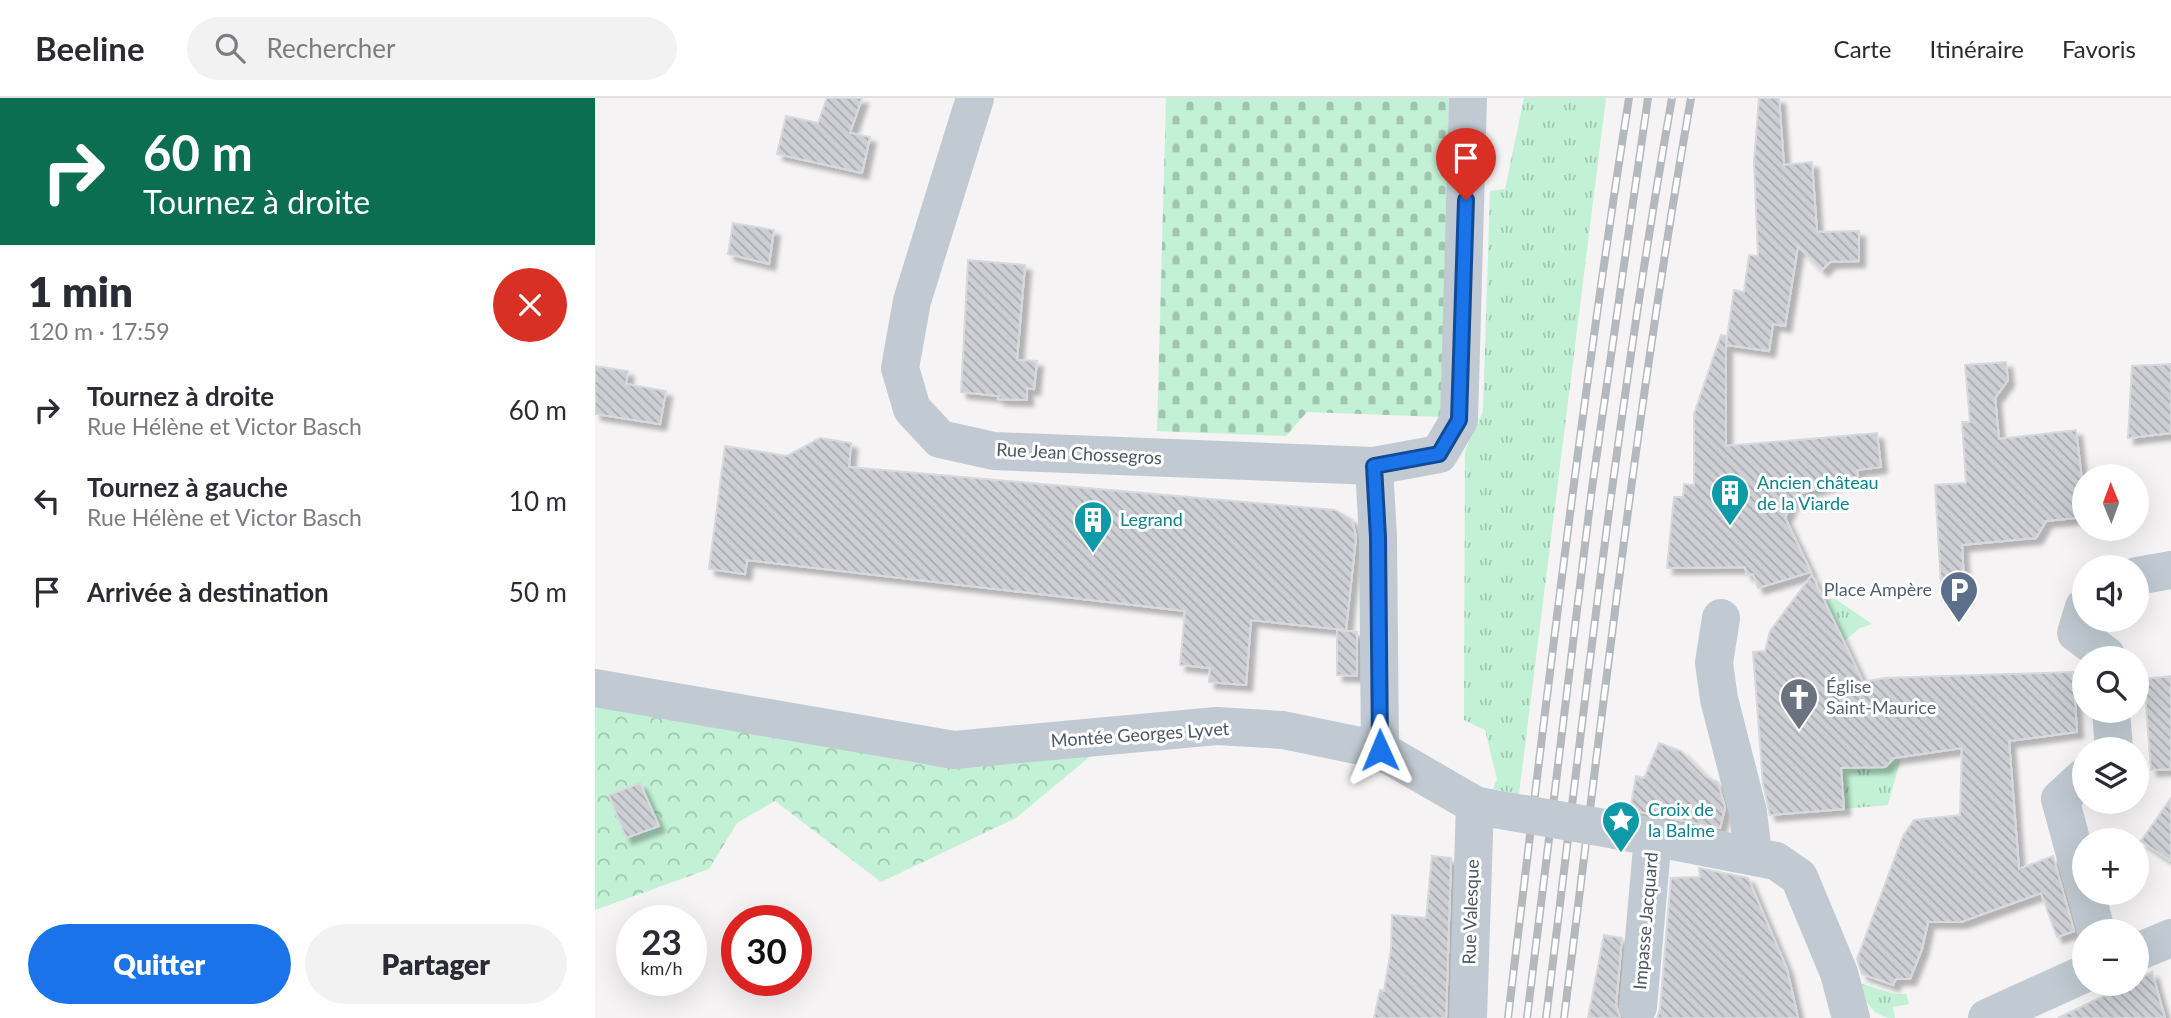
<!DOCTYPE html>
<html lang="fr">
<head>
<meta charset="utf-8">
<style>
  body { margin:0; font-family:Lato,sans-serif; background:#f2f2f3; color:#2b2b33; height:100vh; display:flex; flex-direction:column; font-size:26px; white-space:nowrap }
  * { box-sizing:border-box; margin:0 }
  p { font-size:23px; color:#7c7c81 }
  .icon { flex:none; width:38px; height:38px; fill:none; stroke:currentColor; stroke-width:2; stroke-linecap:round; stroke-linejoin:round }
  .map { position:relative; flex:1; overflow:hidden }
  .sheet { display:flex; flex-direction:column; background:#fff; width:595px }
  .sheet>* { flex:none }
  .top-card { background:#0b6e4f; color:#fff; overflow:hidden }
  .needle { width:46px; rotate:359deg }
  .buttons { position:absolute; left:1477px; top:366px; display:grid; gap:14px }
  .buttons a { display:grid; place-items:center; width:77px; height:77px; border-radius:50%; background:#fff; box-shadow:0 7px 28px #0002; font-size:35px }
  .speed { position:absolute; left:21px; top:807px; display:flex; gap:14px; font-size:35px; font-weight:700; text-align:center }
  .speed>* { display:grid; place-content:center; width:91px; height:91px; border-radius:50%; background:#fff; box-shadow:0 7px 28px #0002; line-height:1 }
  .speed small { font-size:18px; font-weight:400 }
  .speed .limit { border:10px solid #d22; background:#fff; color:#111 }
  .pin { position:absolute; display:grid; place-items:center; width:60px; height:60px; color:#fff; margin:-72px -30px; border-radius:50% 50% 50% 0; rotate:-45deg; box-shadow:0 0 7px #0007 }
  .pin .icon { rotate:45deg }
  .me { position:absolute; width:77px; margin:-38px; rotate:359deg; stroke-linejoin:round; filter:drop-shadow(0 0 5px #0008) }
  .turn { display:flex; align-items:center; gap:24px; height:147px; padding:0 28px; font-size:32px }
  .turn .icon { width:91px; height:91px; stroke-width:2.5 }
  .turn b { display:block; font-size:49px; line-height:60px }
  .round { display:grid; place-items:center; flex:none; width:74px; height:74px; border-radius:37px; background:#f2f2f3 }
  .headline { display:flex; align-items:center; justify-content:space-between; height:119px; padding:0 28px }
  h1 { font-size:42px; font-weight:800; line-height:52px }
  .primary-button { display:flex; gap:14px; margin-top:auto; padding:14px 28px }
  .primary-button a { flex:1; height:80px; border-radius:42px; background:#1a73e8; color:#fff; font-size:28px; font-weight:800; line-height:80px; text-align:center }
  .primary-button a+a { background:#f2f2f3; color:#2b2b33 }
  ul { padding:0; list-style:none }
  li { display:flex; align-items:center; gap:21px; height:91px; padding:0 28px }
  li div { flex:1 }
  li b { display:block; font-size:26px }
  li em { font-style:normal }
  header { display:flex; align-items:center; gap:42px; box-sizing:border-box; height:98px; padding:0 35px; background:#fff; border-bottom:2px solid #e1e1e2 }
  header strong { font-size:33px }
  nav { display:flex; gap:38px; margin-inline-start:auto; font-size:24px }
  .search { width:490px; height:63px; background:#f2f2f3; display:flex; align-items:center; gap:18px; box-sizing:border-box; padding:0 24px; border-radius:38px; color:#7c7c81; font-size:26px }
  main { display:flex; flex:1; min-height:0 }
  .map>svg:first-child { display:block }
  .grass { fill:url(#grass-tufts) }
  .forest { fill:url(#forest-crowns) }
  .cemetery { fill:url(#cemetery-stones) }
  .building { fill:url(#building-back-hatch); stroke:#d7d9de; stroke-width:2; filter:url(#shadow) }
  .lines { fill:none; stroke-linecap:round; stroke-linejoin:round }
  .minor { stroke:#c1cad2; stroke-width:38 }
  .rail-casing { stroke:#b5b8bd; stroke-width:8 }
  .rail { stroke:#fff; stroke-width:5; stroke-dasharray:16; stroke-linecap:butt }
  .minor-bridge { stroke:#c1cad2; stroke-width:38 }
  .route-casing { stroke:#114b97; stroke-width:18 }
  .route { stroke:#1a73e8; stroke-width:12 }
  .labels { text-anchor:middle; stroke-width:6; stroke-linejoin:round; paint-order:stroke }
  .street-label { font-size:18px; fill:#4a5661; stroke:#fff }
  .culture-label { font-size:18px; fill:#0d838f; stroke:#fff; text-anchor:start }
  .service-label { font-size:18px; fill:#4e5e75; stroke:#fff; text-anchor:end }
  .worship-label { font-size:18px; fill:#5b616d; stroke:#fff; text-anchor:start }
</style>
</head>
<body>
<header>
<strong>Beeline</strong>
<div class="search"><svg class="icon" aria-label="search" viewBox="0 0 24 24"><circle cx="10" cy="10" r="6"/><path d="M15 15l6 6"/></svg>Rechercher</div>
<nav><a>Carte</a><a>Itinéraire</a><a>Favoris</a></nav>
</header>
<main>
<section class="sheet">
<div class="top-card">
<div class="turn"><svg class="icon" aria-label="right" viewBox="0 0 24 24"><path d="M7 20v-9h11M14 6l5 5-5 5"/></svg><div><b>60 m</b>Tournez à droite</div></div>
</div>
<div class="headline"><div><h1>1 min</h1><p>120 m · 17:59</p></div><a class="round" style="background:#d93025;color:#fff"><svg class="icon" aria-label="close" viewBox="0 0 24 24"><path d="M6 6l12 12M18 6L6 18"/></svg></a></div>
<ul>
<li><svg class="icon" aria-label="right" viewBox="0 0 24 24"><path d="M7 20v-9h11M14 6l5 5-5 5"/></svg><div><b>Tournez à droite</b><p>Rue Hélène et Victor Basch</p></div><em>60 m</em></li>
<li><svg class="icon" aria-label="left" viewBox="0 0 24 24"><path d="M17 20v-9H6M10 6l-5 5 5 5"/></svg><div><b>Tournez à gauche</b><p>Rue Hélène et Victor Basch</p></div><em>10 m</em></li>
<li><svg class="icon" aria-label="arrive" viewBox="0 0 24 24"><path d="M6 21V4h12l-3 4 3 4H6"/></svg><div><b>Arrivée à destination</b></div><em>50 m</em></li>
</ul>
<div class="primary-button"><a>Quitter</a><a>Partager</a></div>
</section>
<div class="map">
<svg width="1576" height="920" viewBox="0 0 1576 920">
  <defs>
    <pattern id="grass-tufts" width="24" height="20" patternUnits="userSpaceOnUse" patternTransform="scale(1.75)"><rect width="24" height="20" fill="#c3f1d5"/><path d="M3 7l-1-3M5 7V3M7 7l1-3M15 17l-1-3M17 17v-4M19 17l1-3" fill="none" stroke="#a0c6b0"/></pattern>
    <pattern id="forest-crowns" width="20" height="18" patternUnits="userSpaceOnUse" patternTransform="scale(1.75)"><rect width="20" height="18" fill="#c3f1d5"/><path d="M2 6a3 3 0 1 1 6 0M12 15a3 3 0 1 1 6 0" fill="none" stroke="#a0c6b0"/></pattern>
    <pattern id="cemetery-stones" width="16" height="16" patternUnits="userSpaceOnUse" patternTransform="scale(1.75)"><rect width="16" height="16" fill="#c3f1d5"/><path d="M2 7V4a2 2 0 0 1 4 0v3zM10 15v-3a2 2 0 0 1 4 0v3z" fill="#a0c6b0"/></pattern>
    <pattern id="building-back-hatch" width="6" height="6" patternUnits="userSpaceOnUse" patternTransform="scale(1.75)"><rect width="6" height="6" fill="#cdcfd5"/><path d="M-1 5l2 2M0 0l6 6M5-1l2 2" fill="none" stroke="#a8abb0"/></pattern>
    <filter id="shadow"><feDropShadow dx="6" dy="6" stdDeviation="2" flood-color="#0004"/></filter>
  </defs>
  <rect width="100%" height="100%" fill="#f5f3f3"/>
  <g class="grass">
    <path d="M 929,0 L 1011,0 L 924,696 L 898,691 L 902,681 L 890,632 L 869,622 L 870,353 L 888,313 L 895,93 L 910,91 Z"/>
    <path d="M 1239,500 L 1277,526 L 1265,530 L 1249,543 L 1230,503 Z"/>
    <path d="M 1310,645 L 1293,707 L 1249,711 L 1246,663 L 1290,669 Z"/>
    <path d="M 1264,885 L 1299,896 L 1311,896 L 1314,906 L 1298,909 L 1300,920 C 1278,920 1270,904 1264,885 Z"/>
  </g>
  <path class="forest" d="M 0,602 L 331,667 L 452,651 L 510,646 L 421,720 L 286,784 L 180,703 L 142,725 L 114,771 L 0,812 Z"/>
  <path class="cemetery" d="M 571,0 L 854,0 L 846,319 L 712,314 L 691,338 L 562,333 Z"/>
  <g class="building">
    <path d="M 232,0 L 267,0 L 255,35 L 275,39 L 267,75 L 182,56 L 191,18 L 223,25 Z"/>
    <path d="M 1164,0 L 1184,0 L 1189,67 L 1217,64 L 1222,134 L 1264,133 L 1264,163 L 1235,164 L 1227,172 L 1203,148 L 1190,228 L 1178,226 L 1174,253 L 1131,247 L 1139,192 L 1149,194 L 1154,157 L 1163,158 L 1159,64 Z"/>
    <path d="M 138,125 L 179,132 L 174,166 L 133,156 Z"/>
    <path d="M 373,162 L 430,167 L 422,262 L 442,263 L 439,291 L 432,290 L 432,302 L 403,301 L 404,298 L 366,294 Z"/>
    <path d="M 1126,237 L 1131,238 L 1131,348 L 1282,335 L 1286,369 L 1262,372 L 1263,378 L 1200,397 L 1190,420 L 1216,474 L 1163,490 L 1158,476 L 1152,477 L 1150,469 L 1072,470 L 1079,399 L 1088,399 L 1089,386 L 1099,387 L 1099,316 Z"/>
    <path d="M 1411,264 L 1413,282 L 1400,300 L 1404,341 L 1481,332 L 1489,398 L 1489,419 L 1451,423 L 1441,440 L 1367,447 L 1370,502 L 1347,503 L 1340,387 L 1371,385 L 1367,324 L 1375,324 L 1370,267 Z"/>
    <path d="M 1576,266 L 1576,335 L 1533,340 L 1537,268 Z"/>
    <path d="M 0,268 L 33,273 L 31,286 L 71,293 L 65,326 L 0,316 Z"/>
    <path d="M 225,340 L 256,345 L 254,369 L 740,412 L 757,422 L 761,439 L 751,532 L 656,522 L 651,587 L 614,584 L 615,570 L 585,567 L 590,513 L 152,462 L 150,476 L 114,471 L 130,348 L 192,358 Z"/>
    <path d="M 1217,477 L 1268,584 L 1289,580 L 1478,574 L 1482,634 L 1414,643 L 1424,771 L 1458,758 L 1479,833 L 1462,839 L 1446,795 L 1366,824 L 1333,824 L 1327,851 L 1315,881 L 1301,881 L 1298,887 L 1267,876 L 1262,861 L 1308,738 L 1319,722 L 1365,717 L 1367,650 L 1299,660 L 1290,669 L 1246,670 L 1249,711 L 1175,717 L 1168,686 L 1158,554 L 1170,553 L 1175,533 Z"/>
    <path d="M 742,532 L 762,534 L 762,578 L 742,577 Z"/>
    <path d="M 1576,578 L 1576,671 L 1556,672 L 1549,581 Z"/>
    <path d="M 1064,645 L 1086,653 L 1111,679 L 1123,684 L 1130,710 L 1125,730 L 1035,712 L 1041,678 L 1049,680 Z"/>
    <path d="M 45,685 L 64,728 L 31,740 L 14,697 Z"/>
    <path d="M 1576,700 L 1576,763 L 1546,743 Z"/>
    <path d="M 837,758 L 856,760 L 851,920 L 779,920 L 785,892 L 789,893 L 796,851 L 797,817 L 831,820 Z"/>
    <path d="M 1104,770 L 1153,780 L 1192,871 L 1203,920 L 1062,920 L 1065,911 L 1076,780 L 1105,779 Z"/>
    <path d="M 1009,837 L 1027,840 L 1021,907 L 1025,920 L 993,920 Z"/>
    <path d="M 1557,874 L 1570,920 L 1463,920 L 1533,886 L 1542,886 L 1542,882 Z"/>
  </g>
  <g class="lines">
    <g class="minor">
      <path d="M 380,0 L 317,203 L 305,270 L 317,311 L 345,341 L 399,353 L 779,368"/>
      <path d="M 1542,478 L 1576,472"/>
      <path d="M 1489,509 L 1481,535 L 1511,557 L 1511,560"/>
      <path d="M 1126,520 L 1119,565 L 1124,601 L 1153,714 L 1158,757"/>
      <path d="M 0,590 L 359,652 L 622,628 L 688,632 L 785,652 L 880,707 L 894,710"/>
      <path d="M 1516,612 L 1519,651"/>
      <path d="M 785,652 L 783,439 L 779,368 L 844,356 L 864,322 L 873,0"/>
      <path d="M 1489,679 L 1465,701 L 1489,789"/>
      <path d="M 1021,732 L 1181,763 L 1204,779 L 1244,875 L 1256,920"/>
      <path d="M 1491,794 L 1501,833"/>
      <path d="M 1542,854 L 1576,840"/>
      <path d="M 1043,909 L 1058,738"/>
      <path d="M 873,920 L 880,707"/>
      <path d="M 1392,920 L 1489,876"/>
    </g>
    <defs>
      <g id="rail">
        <path d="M 913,920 C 950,613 986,306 1034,0"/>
        <path d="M 932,920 L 997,390 L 1053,0"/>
        <path d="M 951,920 C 989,613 1023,305 1077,0"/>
        <path d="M 969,920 C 1008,613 1042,305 1096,0"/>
      </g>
    </defs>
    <use href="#rail" class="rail-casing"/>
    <use href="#rail" class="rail"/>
    <path class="minor-bridge" d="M 894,710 L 1021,732"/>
  </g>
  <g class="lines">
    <defs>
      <path id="route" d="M 785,652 L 783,439 L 779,368 L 844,356 L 864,322 L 871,102"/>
    </defs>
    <use href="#route" class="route-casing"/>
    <use href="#route" class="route"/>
  </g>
  <defs>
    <symbol id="building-pin" viewBox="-11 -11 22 30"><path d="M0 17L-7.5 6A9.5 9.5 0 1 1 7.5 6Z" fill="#0f9aa8" stroke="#fff"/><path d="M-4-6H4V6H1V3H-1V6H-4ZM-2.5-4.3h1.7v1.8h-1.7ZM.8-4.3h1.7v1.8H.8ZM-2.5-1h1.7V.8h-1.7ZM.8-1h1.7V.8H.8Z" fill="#fff"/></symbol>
    <symbol id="parking-pin" viewBox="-11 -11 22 30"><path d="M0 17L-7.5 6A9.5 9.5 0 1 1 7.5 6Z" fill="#5c6f8a" stroke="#fff"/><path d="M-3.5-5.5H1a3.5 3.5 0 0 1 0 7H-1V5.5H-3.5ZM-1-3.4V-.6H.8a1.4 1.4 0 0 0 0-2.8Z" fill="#fff"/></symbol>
    <symbol id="church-pin" viewBox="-11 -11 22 30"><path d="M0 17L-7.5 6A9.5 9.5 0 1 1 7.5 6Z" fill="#6b7280" stroke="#fff"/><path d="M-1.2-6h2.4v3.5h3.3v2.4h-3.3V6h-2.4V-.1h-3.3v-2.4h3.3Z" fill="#fff"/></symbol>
    <symbol id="sight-pin" viewBox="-11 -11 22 30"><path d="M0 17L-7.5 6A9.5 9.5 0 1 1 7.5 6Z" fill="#0f9aa8" stroke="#fff"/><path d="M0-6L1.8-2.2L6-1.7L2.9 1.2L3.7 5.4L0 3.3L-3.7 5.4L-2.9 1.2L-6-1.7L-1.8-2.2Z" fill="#fff"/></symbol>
  </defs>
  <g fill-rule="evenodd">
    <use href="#building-pin" x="1113" y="373" width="44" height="60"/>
    <use href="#building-pin" x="476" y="400" width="44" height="60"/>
    <use href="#parking-pin" x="1342" y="470" width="44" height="60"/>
    <use href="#church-pin" x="1182" y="577" width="44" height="60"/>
    <use href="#sight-pin" x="1004" y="700" width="44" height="60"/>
  </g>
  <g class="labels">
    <g class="street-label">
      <text transform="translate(484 356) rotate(3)" y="6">Rue Jean Chossegros</text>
      <text transform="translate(545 637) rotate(-4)" y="6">Montée Georges Lyvet</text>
      <text transform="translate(876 814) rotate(-88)" y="6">Rue Valesque</text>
      <text transform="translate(1051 823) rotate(-85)" y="6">Impasse Jacquard</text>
    </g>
    <g class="culture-label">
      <text x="1162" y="391">Ancien château<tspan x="1162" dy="21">de la Viarde</tspan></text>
      <text x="525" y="428">Legrand</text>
      <text x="1053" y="718">Croix de<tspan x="1053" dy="21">la Balme</tspan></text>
    </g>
    <g class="service-label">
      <text x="1337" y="498">Place Ampère</text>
    </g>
    <g class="worship-label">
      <text x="1231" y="595">Église<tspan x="1231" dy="21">Saint-Maurice</tspan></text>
    </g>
  </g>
</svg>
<div class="buttons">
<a><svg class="needle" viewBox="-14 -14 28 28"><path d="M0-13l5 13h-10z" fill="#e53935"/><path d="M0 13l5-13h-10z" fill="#7c7c81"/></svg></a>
<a><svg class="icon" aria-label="sound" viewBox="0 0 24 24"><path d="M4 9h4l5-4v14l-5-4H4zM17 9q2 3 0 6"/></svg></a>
<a><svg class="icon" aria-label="search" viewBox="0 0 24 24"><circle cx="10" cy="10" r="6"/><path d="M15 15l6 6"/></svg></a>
<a><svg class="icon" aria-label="layers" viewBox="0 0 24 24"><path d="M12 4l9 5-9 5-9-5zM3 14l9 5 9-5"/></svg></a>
<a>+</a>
<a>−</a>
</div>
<div class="speed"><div>23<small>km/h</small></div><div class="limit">30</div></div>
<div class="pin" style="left:871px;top:102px;background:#d93025"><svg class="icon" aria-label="arrive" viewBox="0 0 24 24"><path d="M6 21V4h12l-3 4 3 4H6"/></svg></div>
<svg class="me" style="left:785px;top:652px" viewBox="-20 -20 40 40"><path d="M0-17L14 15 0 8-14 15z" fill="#1a73e8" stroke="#fff" stroke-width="4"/></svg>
</div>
</main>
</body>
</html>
